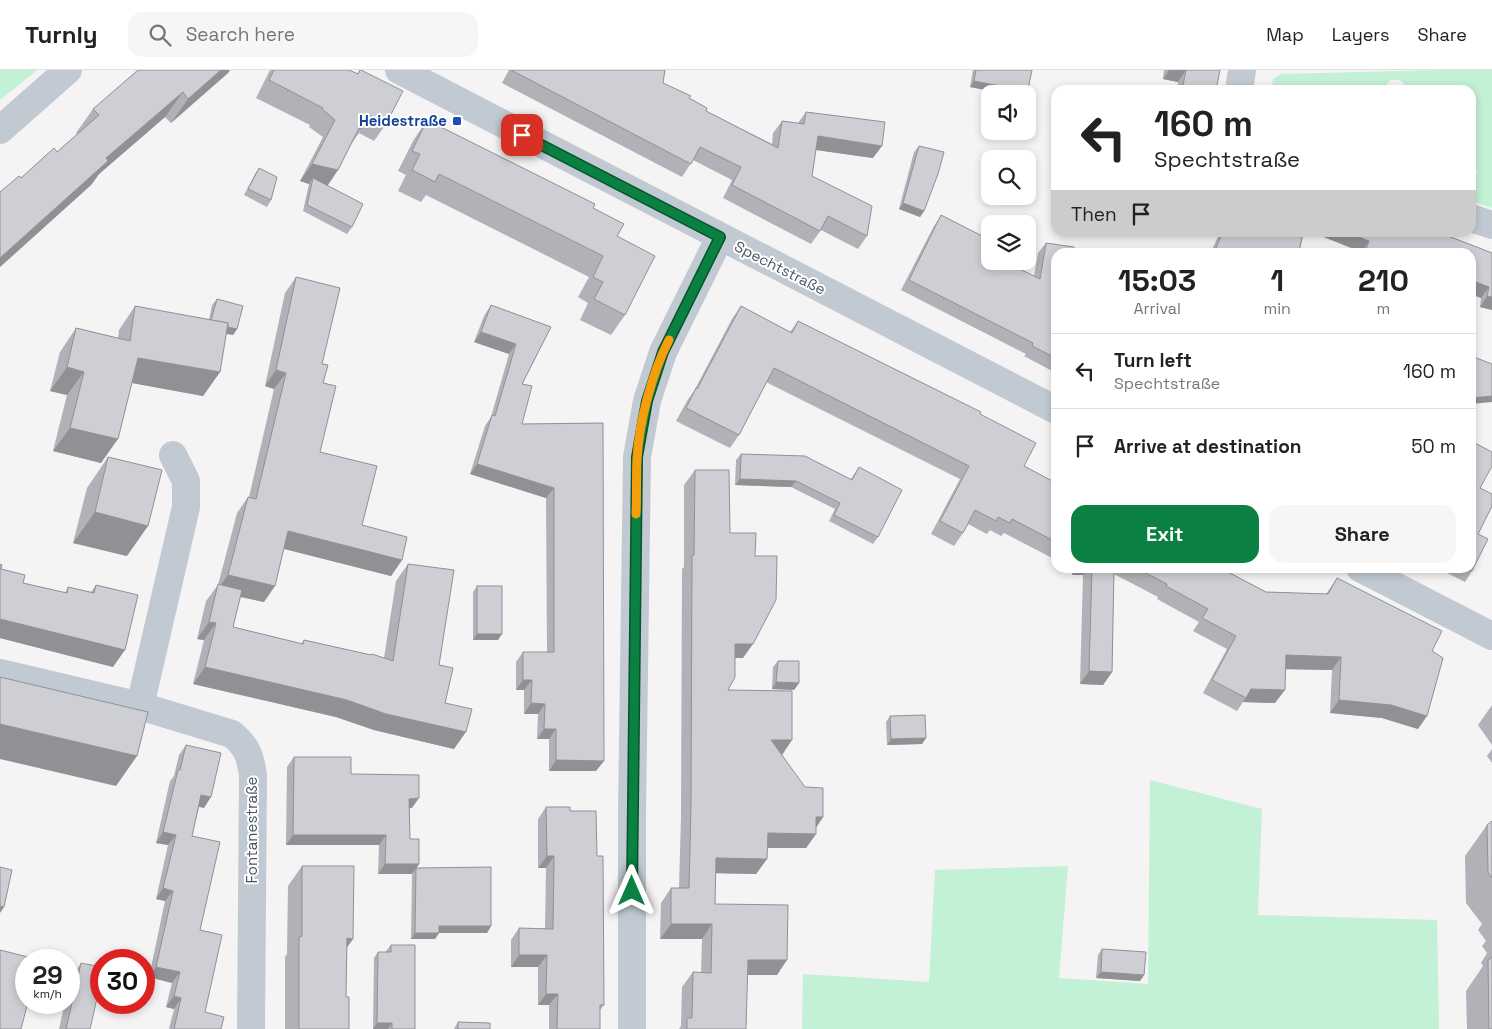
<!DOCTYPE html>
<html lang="en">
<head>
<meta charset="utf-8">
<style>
  body { margin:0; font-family:"Space Grotesk",sans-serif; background:#f6f6f6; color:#222; height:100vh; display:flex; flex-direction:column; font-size:19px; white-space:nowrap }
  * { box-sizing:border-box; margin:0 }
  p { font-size:16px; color:#767676 }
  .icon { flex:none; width:28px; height:28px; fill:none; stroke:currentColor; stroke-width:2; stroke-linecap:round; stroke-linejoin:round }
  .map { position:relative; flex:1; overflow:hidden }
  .drawer { position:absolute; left:1051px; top:178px; width:425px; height:325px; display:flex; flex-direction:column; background:#fff; border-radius:15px; box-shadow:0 2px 8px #0003 }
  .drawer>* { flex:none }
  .banner { position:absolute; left:1051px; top:15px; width:425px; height:152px; border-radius:15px; box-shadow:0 2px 8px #0003; background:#fff; color:#222; overflow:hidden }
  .controls { position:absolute; left:981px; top:15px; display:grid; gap:10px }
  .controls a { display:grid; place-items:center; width:55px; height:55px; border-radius:10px; background:#fff; box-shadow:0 2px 8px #0003; font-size:25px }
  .speed { position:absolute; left:15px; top:879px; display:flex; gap:10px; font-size:25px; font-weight:700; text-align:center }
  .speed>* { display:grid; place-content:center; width:65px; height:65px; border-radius:50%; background:#fff; box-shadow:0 2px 8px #0003; line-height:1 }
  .speed small { font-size:12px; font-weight:400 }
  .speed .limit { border:8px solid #d22; background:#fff; color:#111 }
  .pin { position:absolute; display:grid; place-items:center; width:42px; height:42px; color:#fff; margin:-21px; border-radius:10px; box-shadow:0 2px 8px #0006 }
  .me { position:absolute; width:55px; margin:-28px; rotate:0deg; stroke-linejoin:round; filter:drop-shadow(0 0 4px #0008) }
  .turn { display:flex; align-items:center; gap:18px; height:105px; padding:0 20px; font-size:22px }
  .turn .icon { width:65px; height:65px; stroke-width:2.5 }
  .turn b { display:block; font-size:35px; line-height:42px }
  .then { display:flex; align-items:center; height:48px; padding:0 20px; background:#0003; gap:10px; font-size:19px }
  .eta { display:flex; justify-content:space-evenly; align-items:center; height:85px; text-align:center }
  .eta b { font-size:30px; font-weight:700; line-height:35px }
  .cta { display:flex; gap:10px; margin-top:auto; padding:10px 20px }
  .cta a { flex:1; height:58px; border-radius:15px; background:#0b8043; color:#fff; font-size:20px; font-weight:700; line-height:58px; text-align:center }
  .cta a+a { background:#f6f6f6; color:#222 }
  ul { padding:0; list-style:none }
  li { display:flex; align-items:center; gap:15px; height:75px; padding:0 20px; border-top:1px solid #e0e0e0 }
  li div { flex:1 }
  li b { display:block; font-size:19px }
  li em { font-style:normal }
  header { display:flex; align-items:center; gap:30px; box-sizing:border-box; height:70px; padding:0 25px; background:#fff; border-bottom:1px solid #e0e0e0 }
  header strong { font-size:24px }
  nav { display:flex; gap:28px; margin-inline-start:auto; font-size:18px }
  .search { width:350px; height:45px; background:#f6f6f6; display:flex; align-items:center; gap:12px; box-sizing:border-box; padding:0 18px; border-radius:15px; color:#767676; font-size:19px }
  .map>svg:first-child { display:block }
  .green { fill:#c3f1d5 }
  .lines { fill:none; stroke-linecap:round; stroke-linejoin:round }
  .street { stroke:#c1cad2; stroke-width:28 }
  .wall { fill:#b0b2b7 }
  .shaded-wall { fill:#909195 }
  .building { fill:#cdcfd5; stroke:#909195 }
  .route-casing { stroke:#07532c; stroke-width:12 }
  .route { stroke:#0b8043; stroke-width:9 }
  .slow { stroke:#f59e0b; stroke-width:9 }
  .transit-dot { fill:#1a4fb4; stroke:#fff; stroke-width:2 }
  .labels { text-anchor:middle; stroke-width:4; stroke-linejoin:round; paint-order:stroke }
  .transit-label { font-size:15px; font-weight:bold; fill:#164399; stroke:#fff; text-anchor:end }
  .street-label { font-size:15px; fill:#4a5661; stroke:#fff }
</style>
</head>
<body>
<header>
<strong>Turnly</strong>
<div class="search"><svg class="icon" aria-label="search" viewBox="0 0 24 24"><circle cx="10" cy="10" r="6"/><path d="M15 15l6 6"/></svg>Search here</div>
<nav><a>Map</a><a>Layers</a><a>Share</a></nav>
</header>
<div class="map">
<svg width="1492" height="959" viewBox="0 0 1492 959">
  <rect width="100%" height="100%" fill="#f5f3f3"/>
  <g class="green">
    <path d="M 0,0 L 37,0 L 0,30 Z"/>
    <path d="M 1440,0 L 1492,0 L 1492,138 L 1471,131 L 1471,115 L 1478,100 L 1471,96 L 1471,20 L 1405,20 L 1404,13 C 1399,9 1396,9 1390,10 L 1383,20 L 1271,20 L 1273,9 L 1281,4 Z"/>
    <path d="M 1150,710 L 1262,739 L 1258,845 L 1437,850 L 1439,959 L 802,959 L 803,904 L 929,912 L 935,800 L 1068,796 L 1059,908 L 1148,914 Z"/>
  </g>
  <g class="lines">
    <g class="street">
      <path d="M 399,0 L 1056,340"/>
      <path d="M 1239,20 L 1242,0"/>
      <path d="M 0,60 L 68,0"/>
      <path d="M 1471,148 L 1492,155"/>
      <path d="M 1360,498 L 1492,566"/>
      <path d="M 0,603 L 140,636 L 232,664 C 247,677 250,685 253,705 L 251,959"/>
      <path d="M 140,636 L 186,437 L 186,411 L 173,385"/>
      <path d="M 632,959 L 632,743 L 637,387 L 647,331 L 663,282 L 720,167"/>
    </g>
  </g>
  <g class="wall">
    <path d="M 138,0 L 230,0 L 228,3 L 171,53 L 165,47 L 99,104 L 91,115 L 0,197 L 0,122 L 57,82 L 77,64 L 76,63 L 93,39 Z"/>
    <path d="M 270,0 L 349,0 L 357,4 L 360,0 L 386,54 L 374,71 L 359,63 L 350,76 L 338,100 L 327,115 L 352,157 L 347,164 L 303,141 L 309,114 L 300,111 L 323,67 L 309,57 L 310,55 L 256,28 Z"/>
    <path d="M 509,0 L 665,0 L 663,13 L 689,28 L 706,41 L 772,74 L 773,63 L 782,51 L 798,53 L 806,42 L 873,88 L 816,80 L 812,106 L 867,166 L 858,179 L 821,160 L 811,174 L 723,128 L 732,110 L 693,90 L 682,107 L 502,13 Z"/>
    <path d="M 973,0 L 1032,0 L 1027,24 L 1001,24 L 1001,23 L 970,17 Z"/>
    <path d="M 1164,0 L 1220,0 L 1216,20 L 1177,20 L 1178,12 L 1163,9 Z"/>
    <path d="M 427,50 L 593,138 L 617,166 L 625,245 L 611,265 L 580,250 L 588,233 L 578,227 L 589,207 L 426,125 L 421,132 L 398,121 L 406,105 L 398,101 L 413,71 Z"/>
    <path d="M 919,76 L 924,141 L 920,147 L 899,139 L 914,82 Z"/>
    <path d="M 259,98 L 271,130 L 267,137 L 244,125 L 255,104 Z"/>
    <path d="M 941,145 L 990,191 L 1034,206 L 1038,183 L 1046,173 L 1056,182 L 1056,303 L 1024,286 L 1026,284 L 901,220 L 934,156 Z"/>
    <path d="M 1220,162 L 1304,162 L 1299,182 L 1211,182 Z"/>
    <path d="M 1311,162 L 1438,162 L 1492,183 L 1492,240 L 1480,237 L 1481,228 L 1471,224 L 1471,182 L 1361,182 Z"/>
    <path d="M 296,207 L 322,294 L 323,313 L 320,382 L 362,455 L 402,490 L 391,506 L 284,479 L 264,532 L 240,527 L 233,557 L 301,574 L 304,570 L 371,585 L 372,584 L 384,588 L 396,511 L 408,494 L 439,595 L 454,679 L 374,660 L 336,647 L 193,614 L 204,570 L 197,569 L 206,531 L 218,515 L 237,443 L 248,427 L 249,427 L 274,319 L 265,316 L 285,223 Z"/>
    <path d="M 217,229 L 237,259 L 233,265 L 226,264 L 220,302 L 203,326 L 132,313 L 101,393 L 53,381 L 67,325 L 50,321 L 60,282 L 76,258 L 118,268 L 119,260 L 135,236 L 209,250 L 212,235 Z"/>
    <path d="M 491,235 L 551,257 L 522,314 L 522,354 L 603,353 L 596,701 L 549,701 L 549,669 L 537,669 L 538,644 L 524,644 L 524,620 L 516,620 L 516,592 L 523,582 L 547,582 L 546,428 L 470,404 L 485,356 L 491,347 L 509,284 L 474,272 L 484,246 Z"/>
    <path d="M 741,236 L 790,262 L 798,251 L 980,344 L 1024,396 L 1056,413 L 1056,490 L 1004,463 L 1001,466 L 990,460 L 987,464 L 968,454 L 963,463 L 954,476 L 931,464 L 960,409 L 766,312 L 739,365 L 730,378 L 676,351 L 687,331 L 694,321 L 732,249 Z"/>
    <path d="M 741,384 L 851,409 L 859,397 L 878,467 L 873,474 L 829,451 L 835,439 L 791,417 L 735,415 L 736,390 Z"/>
    <path d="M 108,387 L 127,486 L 73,473 L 87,418 Z"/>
    <path d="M 695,400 L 730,463 L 743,588 L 735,588 L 728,620 L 782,685 L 823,747 L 816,758 L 816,764 L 806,778 L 767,778 L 767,789 L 756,804 L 715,803 L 715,834 L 777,905 L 747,905 L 746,959 L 679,959 L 681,956 L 682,917 L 693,902 L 701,903 L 702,869 L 660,869 L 661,833 L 671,818 L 679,818 L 681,747 L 682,499 L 684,497 L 684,415 Z"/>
    <path d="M 1480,418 L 1478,464 L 1472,501 L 1465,512 L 1437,498 L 1471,498 Z"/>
    <path d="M 0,494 L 1,499 L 23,513 L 65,523 L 68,517 L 91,522 L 96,515 L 113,597 L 0,568 Z"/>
    <path d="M 1070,498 L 1230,498 L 1228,502 L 1266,522 L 1326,524 L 1337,508 L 1432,581 L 1418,659 L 1382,648 L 1330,643 L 1332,600 L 1285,599 L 1275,633 L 1243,632 L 1237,641 L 1203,623 L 1227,579 L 1193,561 L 1199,552 L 1157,529 L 1158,527 L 1114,504 L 1112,602 L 1103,615 L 1080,614 L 1083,505 L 1072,505 L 1072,498 Z"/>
    <path d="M 477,516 L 498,570 L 473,570 L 473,522 Z"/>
    <path d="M 778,591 L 799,613 L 794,620 L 772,619 L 773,597 Z"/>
    <path d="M 1492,635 L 1492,675 L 1478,655 Z"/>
    <path d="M 890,646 L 926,668 L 922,674 L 887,675 L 886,652 Z"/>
    <path d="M 186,675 L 204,738 L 199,737 L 192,766 L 200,860 L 205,942 L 221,959 L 169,959 L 174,939 L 166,937 L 172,913 L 149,907 L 165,831 L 156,829 L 168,775 L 156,773 L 170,711 L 174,706 L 179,685 Z"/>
    <path d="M 1492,679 L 1492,693 L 1487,686 Z"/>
    <path d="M 294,687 L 351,704 L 412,738 L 409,738 L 410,769 L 419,794 L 412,804 L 378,804 L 379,775 L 286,775 L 287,697 Z"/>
    <path d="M 546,737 L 570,741 L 597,786 L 604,935 L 600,940 L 600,959 L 549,959 L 549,935 L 538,935 L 538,897 L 511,897 L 511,870 L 519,858 L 545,859 L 546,798 L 538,798 L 538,749 Z"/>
    <path d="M 1492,751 L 1492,959 L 1467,959 L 1466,921 L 1483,896 L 1481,893 L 1487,883 L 1482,876 L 1486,871 L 1478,860 L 1482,854 L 1466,833 L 1465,786 L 1487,755 Z"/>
    <path d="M 302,796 L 347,877 L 346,927 L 349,959 L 285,959 L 285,887 L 287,884 L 288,816 Z"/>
    <path d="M 416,798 L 491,856 L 487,863 L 439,863 L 435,869 L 411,869 L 412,804 Z"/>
    <path d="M 391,875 L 415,959 L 373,959 L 374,888 L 378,882 L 386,882 L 386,881 Z"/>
    <path d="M 1102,879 L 1144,905 L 1140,911 L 1096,908 L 1098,885 Z"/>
    <path d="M 81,893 L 90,959 L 59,959 L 65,932 L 69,932 L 69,915 L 70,909 Z"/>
    <path d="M 458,952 L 490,959 L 454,959 Z"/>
  </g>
  <g class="shaded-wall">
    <path d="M 221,0 L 230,0 L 228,3 L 171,53 L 188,29 Z"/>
    <path d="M 1169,0 L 1186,0 L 1178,12 L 1163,9 Z"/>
    <path d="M 974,11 L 1005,17 L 1001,23 L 970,17 Z"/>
    <path d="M 1005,20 L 1022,24 L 1002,24 Z"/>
    <path d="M 183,22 L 165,47 L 99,104 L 91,115 L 0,197 L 0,188 L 106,88 Z"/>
    <path d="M 818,66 L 882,76 L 873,88 L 809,79 Z"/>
    <path d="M 312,94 L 338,100 L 326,118 L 313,108 L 309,114 L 300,111 Z"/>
    <path d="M 903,133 L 924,141 L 920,147 L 899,139 Z"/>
    <path d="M 1177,162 L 1192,162 L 1190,165 Z"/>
    <path d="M 1311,162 L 1346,162 L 1369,171 L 1362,182 Z"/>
    <path d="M 1471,210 L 1489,217 L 1481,228 L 1471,224 Z"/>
    <path d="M 1487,226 L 1492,227 L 1492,240 L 1480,237 Z"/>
    <path d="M 211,252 L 237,259 L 233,265 L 206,259 Z"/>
    <path d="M 481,262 L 516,274 L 509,284 L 474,272 Z"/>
    <path d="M 138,288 L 220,302 L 203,326 L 121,311 Z"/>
    <path d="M 67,297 L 84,302 L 67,325 L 50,321 Z"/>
    <path d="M 276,300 L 286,303 L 274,319 L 265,316 Z"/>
    <path d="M 1492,326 L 1492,332 L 1471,334 L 1471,328 Z"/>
    <path d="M 70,358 L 118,369 L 101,393 L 53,381 Z"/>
    <path d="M 477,394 L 554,418 L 546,428 L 470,404 Z"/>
    <path d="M 740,409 L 796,411 L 791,417 L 735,415 Z"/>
    <path d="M 95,442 L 148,456 L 127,486 L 73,473 Z"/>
    <path d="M 288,461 L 402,490 L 391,506 L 277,477 Z"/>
    <path d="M 1077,498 L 1088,498 L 1083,505 L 1072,505 Z"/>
    <path d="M 228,505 L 275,516 L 264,532 L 216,521 Z"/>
    <path d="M 0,549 L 125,580 L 113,597 L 0,568 Z"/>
    <path d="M 209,552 L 216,553 L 204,570 L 197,569 Z"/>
    <path d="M 477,564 L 502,564 L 498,570 L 473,570 Z"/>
    <path d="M 735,574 L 753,574 L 743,588 L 725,588 Z"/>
    <path d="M 1286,585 L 1341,587 L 1332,600 L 1276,599 Z"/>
    <path d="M 205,597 L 347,630 L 466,662 L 454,679 L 374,660 L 336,647 L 193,614 Z"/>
    <path d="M 1089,601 L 1112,602 L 1103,615 L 1080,614 Z"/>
    <path d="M 523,610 L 532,610 L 524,620 L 516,620 Z"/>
    <path d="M 776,612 L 799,613 L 794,620 L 772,619 Z"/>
    <path d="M 1251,619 L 1285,620 L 1275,633 L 1243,632 Z"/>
    <path d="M 1339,630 L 1391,635 L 1427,646 L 1418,659 L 1382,648 L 1330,643 Z"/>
    <path d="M 531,633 L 545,634 L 538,644 L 524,644 Z"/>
    <path d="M 0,654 L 137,686 L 116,716 L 0,689 Z"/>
    <path d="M 544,659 L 556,659 L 549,669 L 537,669 Z"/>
    <path d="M 926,668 L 922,674 L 887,675 L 891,669 Z"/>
    <path d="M 771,670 L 792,670 L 782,685 Z"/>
    <path d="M 556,690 L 604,691 L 596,701 L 549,701 Z"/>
    <path d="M 201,725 L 211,727 L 204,738 L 194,735 Z"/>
    <path d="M 419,728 L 412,738 L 402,739 L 409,729 Z"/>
    <path d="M 816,747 L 823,747 L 813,762 Z"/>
    <path d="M 163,762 L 176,765 L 168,775 L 156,773 Z"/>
    <path d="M 768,763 L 816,764 L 806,778 L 757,778 Z"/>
    <path d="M 293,765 L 386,765 L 379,775 L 286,775 Z"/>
    <path d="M 547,786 L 554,786 L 546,798 L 538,798 Z"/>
    <path d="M 716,788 L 767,789 L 756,804 L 705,803 Z"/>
    <path d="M 385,794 L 419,794 L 412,804 L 378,804 Z"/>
    <path d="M 163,818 L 173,821 L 165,831 L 156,829 Z"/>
    <path d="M 0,836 L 4,837 L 0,843 Z"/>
    <path d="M 671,854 L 712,854 L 702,869 L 660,869 Z"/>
    <path d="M 439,856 L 491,856 L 487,863 L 435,863 Z"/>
    <path d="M 415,863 L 439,863 L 435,869 L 411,869 Z"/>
    <path d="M 347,868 L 353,869 L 339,889 Z"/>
    <path d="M 519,885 L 547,885 L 538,897 L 511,897 Z"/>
    <path d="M 748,890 L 787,890 L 777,905 L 737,905 Z"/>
    <path d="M 156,897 L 180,902 L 172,913 L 149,907 Z"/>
    <path d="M 1101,902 L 1144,905 L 1140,911 L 1096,908 Z"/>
    <path d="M 546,924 L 558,924 L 549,935 L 538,935 Z"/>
    <path d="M 174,926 L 181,928 L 174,939 L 166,937 Z"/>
    <path d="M 377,953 L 392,953 L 388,959 L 373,959 Z"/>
  </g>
  <g class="building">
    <path d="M 138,0 L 221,0 L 188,29 L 183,22 L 106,88 L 108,91 L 0,188 L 0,122 L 19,106 L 21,108 L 54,78 L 57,82 L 99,45 L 93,39 Z"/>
    <path d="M 274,0 L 349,0 L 358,4 L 360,0 L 361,0 L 403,21 L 386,54 L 369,45 L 361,59 L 359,58 L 338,100 L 312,94 L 335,50 L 322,39 L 323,38 L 269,10 Z"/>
    <path d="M 511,0 L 665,0 L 663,13 L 691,26 L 689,28 L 707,38 L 706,41 L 778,78 L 782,51 L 804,54 L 806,42 L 885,52 L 882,76 L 818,66 L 812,106 L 872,136 L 867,166 L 828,146 L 820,161 L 732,115 L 741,97 L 700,77 L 691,94 Z"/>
    <path d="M 976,0 L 1032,0 L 1027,24 L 1022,24 L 1005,20 L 1005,17 L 974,11 Z"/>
    <path d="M 1185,0 L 1220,0 L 1216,20 L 1182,20 L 1186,0 Z"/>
    <path d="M 427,50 L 595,134 L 593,138 L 624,154 L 617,166 L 655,186 L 625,245 L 594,229 L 603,212 L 593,207 L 603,186 L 439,104 L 435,112 L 412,100 L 420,84 L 412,81 Z"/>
    <path d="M 919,76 L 944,82 L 938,104 L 924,141 L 903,133 Z"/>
    <path d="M 259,98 L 277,107 L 271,130 L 248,119 Z"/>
    <path d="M 313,108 L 363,134 L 352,157 L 307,135 Z"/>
    <path d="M 941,145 L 990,170 L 990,191 L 1004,191 L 1040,209 L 1046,173 L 1074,177 L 1074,182 L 1056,182 L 1056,288 L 1032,276 L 1033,273 L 909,210 Z"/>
    <path d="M 1223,162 L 1303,162 L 1299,182 L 1214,182 Z"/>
    <path d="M 1346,162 L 1438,162 L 1492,183 L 1492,227 L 1487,226 L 1489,217 L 1471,210 L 1471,182 L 1365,182 L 1369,171 Z"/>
    <path d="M 296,207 L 340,218 L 322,294 L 328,295 L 323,313 L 336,316 L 320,382 L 377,396 L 362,455 L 407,467 L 402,490 L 288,461 L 275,516 L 228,505 L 248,427 L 256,429 L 286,303 L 276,300 Z"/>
    <path d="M 217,229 L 243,236 L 237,259 L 228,257 L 228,253 L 211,250 Z"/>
    <path d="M 491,235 L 551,257 L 522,314 L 532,316 L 522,354 L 603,353 L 604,691 L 556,690 L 556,659 L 544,659 L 545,634 L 531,633 L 532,610 L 523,610 L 523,582 L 554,582 L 554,418 L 477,394 L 492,345 L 495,346 L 516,274 L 481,262 Z"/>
    <path d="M 135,236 L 228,253 L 220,302 L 138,288 L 118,369 L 70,358 L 84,302 L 67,297 L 76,258 L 130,271 Z"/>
    <path d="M 741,236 L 792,263 L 798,251 L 981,342 L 980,344 L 1036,373 L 1024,396 L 1056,413 L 1056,472 L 1012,449 L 1010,453 L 998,447 L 996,451 L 975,440 L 963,463 L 940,451 L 969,396 L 774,298 L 739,365 L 686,338 L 696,318 L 697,319 Z"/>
    <path d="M 1471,286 L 1492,294 L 1492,326 L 1471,328 Z"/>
    <path d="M 1471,371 L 1492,382 L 1492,396 L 1480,418 L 1492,424 L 1492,436 L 1478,464 L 1488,469 L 1472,501 L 1464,498 L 1471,498 Z"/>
    <path d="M 741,384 L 805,386 L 852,410 L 859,397 L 902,420 L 878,467 L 834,445 L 840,433 L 796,411 L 740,409 Z"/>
    <path d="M 108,387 L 162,400 L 148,456 L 95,442 Z"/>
    <path d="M 695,400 L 729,400 L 730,463 L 756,463 L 755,486 L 777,486 L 776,530 L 753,574 L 735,574 L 735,607 L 728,620 L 792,621 L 792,670 L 771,670 L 805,717 L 823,718 L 823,747 L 816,747 L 816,764 L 768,763 L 767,789 L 716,788 L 715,834 L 788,835 L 787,890 L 748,890 L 746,959 L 687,959 L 687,948 L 692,948 L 693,902 L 711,903 L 712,854 L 671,854 L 671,818 L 689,818 L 691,733 L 692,485 L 694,485 Z"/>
    <path d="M 0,494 L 2,495 L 1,499 L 25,505 L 23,513 L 67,523 L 68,517 L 94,523 L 96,515 L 138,525 L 125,580 L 0,549 Z"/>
    <path d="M 408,494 L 454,500 L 439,595 L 453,598 L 445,633 L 472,639 L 466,662 L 386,644 L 347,630 L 205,597 L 216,553 L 209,552 L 218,514 L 242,520 L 233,557 L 303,574 L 304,570 L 371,585 L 372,584 L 393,591 Z"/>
    <path d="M 1092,498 L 1114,498 L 1112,602 L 1089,601 Z"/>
    <path d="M 1136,498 L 1230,498 L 1228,502 L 1266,522 L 1328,524 L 1337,508 L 1442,561 L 1432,581 L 1443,588 L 1427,646 L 1391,635 L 1339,630 L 1341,587 L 1286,585 L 1285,620 L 1251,619 L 1246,628 L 1212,610 L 1236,566 L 1202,548 L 1208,539 L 1166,516 L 1167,514 Z"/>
    <rect x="477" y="516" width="25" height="48"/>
    <path d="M 778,591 L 799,591 L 799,613 L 776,612 Z"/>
    <path d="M 0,607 L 148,642 L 137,686 L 0,654 Z"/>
    <path d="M 925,645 L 926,668 L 891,669 L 890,646 Z"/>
    <path d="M 186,675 L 221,683 L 211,727 L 201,725 L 192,766 L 220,772 L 200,860 L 222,865 L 205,942 L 224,947 L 221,959 L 174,959 L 181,928 L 174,926 L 180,902 L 156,897 L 173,821 L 163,818 L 176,765 L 163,762 L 178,700 L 180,700 Z"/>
    <path d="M 294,687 L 351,687 L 351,704 L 419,705 L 419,728 L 409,729 L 410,769 L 419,769 L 419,794 L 385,794 L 386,765 L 293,765 Z"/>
    <path d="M 546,737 L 570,737 L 570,741 L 596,741 L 597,786 L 603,786 L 604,935 L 600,935 L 600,959 L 557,959 L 558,924 L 546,924 L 547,885 L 519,885 L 519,858 L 553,859 L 554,786 L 547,786 Z"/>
    <path d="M 1492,751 L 1492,808 L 1488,802 L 1487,755 Z"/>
    <path d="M 302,796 L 354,796 L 353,869 L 347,868 L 346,927 L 349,927 L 349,959 L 299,959 L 299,867 L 302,866 Z"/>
    <path d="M 0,797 L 12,800 L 4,837 L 0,836 Z"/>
    <path d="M 491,797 L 491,856 L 439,856 L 439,863 L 415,863 L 416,798 Z"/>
    <path d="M 391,875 L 415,875 L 415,959 L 392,959 L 392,953 L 377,953 L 378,882 L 391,882 Z"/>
    <path d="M 1102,879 L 1146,882 L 1144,905 L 1101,902 Z"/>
    <path d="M 0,880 L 32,888 L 31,890 L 26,890 L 26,932 L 28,932 L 21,959 L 0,959 Z"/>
    <path d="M 1492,887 L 1492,959 L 1489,959 L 1488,890 Z"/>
    <path d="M 81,893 L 101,897 L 101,911 L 90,959 L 66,959 Z"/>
    <path d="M 458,952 L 490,953 L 490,959 L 458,959 Z"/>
  </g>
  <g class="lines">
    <defs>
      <path id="route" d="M 522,65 L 720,167 L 663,282 L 647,331 L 637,387 L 632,821"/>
    </defs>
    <use href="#route" class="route-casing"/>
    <use href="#route" class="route"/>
    <path class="slow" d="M 636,444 C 637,426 636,407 637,389 C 639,352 652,303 669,270"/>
  </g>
  <rect class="transit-dot" x="452" y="46" width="10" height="10" rx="2.5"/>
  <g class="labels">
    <g class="transit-label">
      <text x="447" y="56">Heidestraße</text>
    </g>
    <g class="street-label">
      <text transform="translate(780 198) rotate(27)" y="5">Spechtstraße</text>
      <text transform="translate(252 760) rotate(-90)" y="5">Fontanestraße</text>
    </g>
  </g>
</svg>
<div class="controls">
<a><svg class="icon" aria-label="sound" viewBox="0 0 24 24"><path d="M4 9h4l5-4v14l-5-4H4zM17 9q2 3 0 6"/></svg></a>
<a><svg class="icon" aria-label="search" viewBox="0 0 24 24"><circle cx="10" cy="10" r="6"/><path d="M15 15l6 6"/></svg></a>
<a><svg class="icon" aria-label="layers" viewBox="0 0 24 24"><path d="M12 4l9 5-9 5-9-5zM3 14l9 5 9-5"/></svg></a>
</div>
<div class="speed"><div>29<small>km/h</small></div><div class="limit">30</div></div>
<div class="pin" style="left:522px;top:65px;background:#d93025"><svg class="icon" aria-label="arrive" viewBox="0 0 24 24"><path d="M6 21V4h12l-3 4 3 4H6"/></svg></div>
<svg class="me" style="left:632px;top:821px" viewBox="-20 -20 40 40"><path d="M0-17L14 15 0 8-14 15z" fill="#0b8043" stroke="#fff" stroke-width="4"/></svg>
<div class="banner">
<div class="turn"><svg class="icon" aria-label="left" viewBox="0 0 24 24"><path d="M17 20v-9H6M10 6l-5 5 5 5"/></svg><div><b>160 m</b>Spechtstraße</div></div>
<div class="then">Then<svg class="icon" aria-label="arrive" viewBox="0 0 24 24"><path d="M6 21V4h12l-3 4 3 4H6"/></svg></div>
</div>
<section class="drawer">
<div class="eta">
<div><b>15:03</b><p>Arrival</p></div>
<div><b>1</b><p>min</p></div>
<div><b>210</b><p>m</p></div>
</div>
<ul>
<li><svg class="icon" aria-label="left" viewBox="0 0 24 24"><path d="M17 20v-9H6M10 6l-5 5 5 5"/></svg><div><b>Turn left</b><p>Spechtstraße</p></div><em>160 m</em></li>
<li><svg class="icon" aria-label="arrive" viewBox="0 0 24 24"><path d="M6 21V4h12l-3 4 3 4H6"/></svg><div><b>Arrive at destination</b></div><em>50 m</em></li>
</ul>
<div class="cta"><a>Exit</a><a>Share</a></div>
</section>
</div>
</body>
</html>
